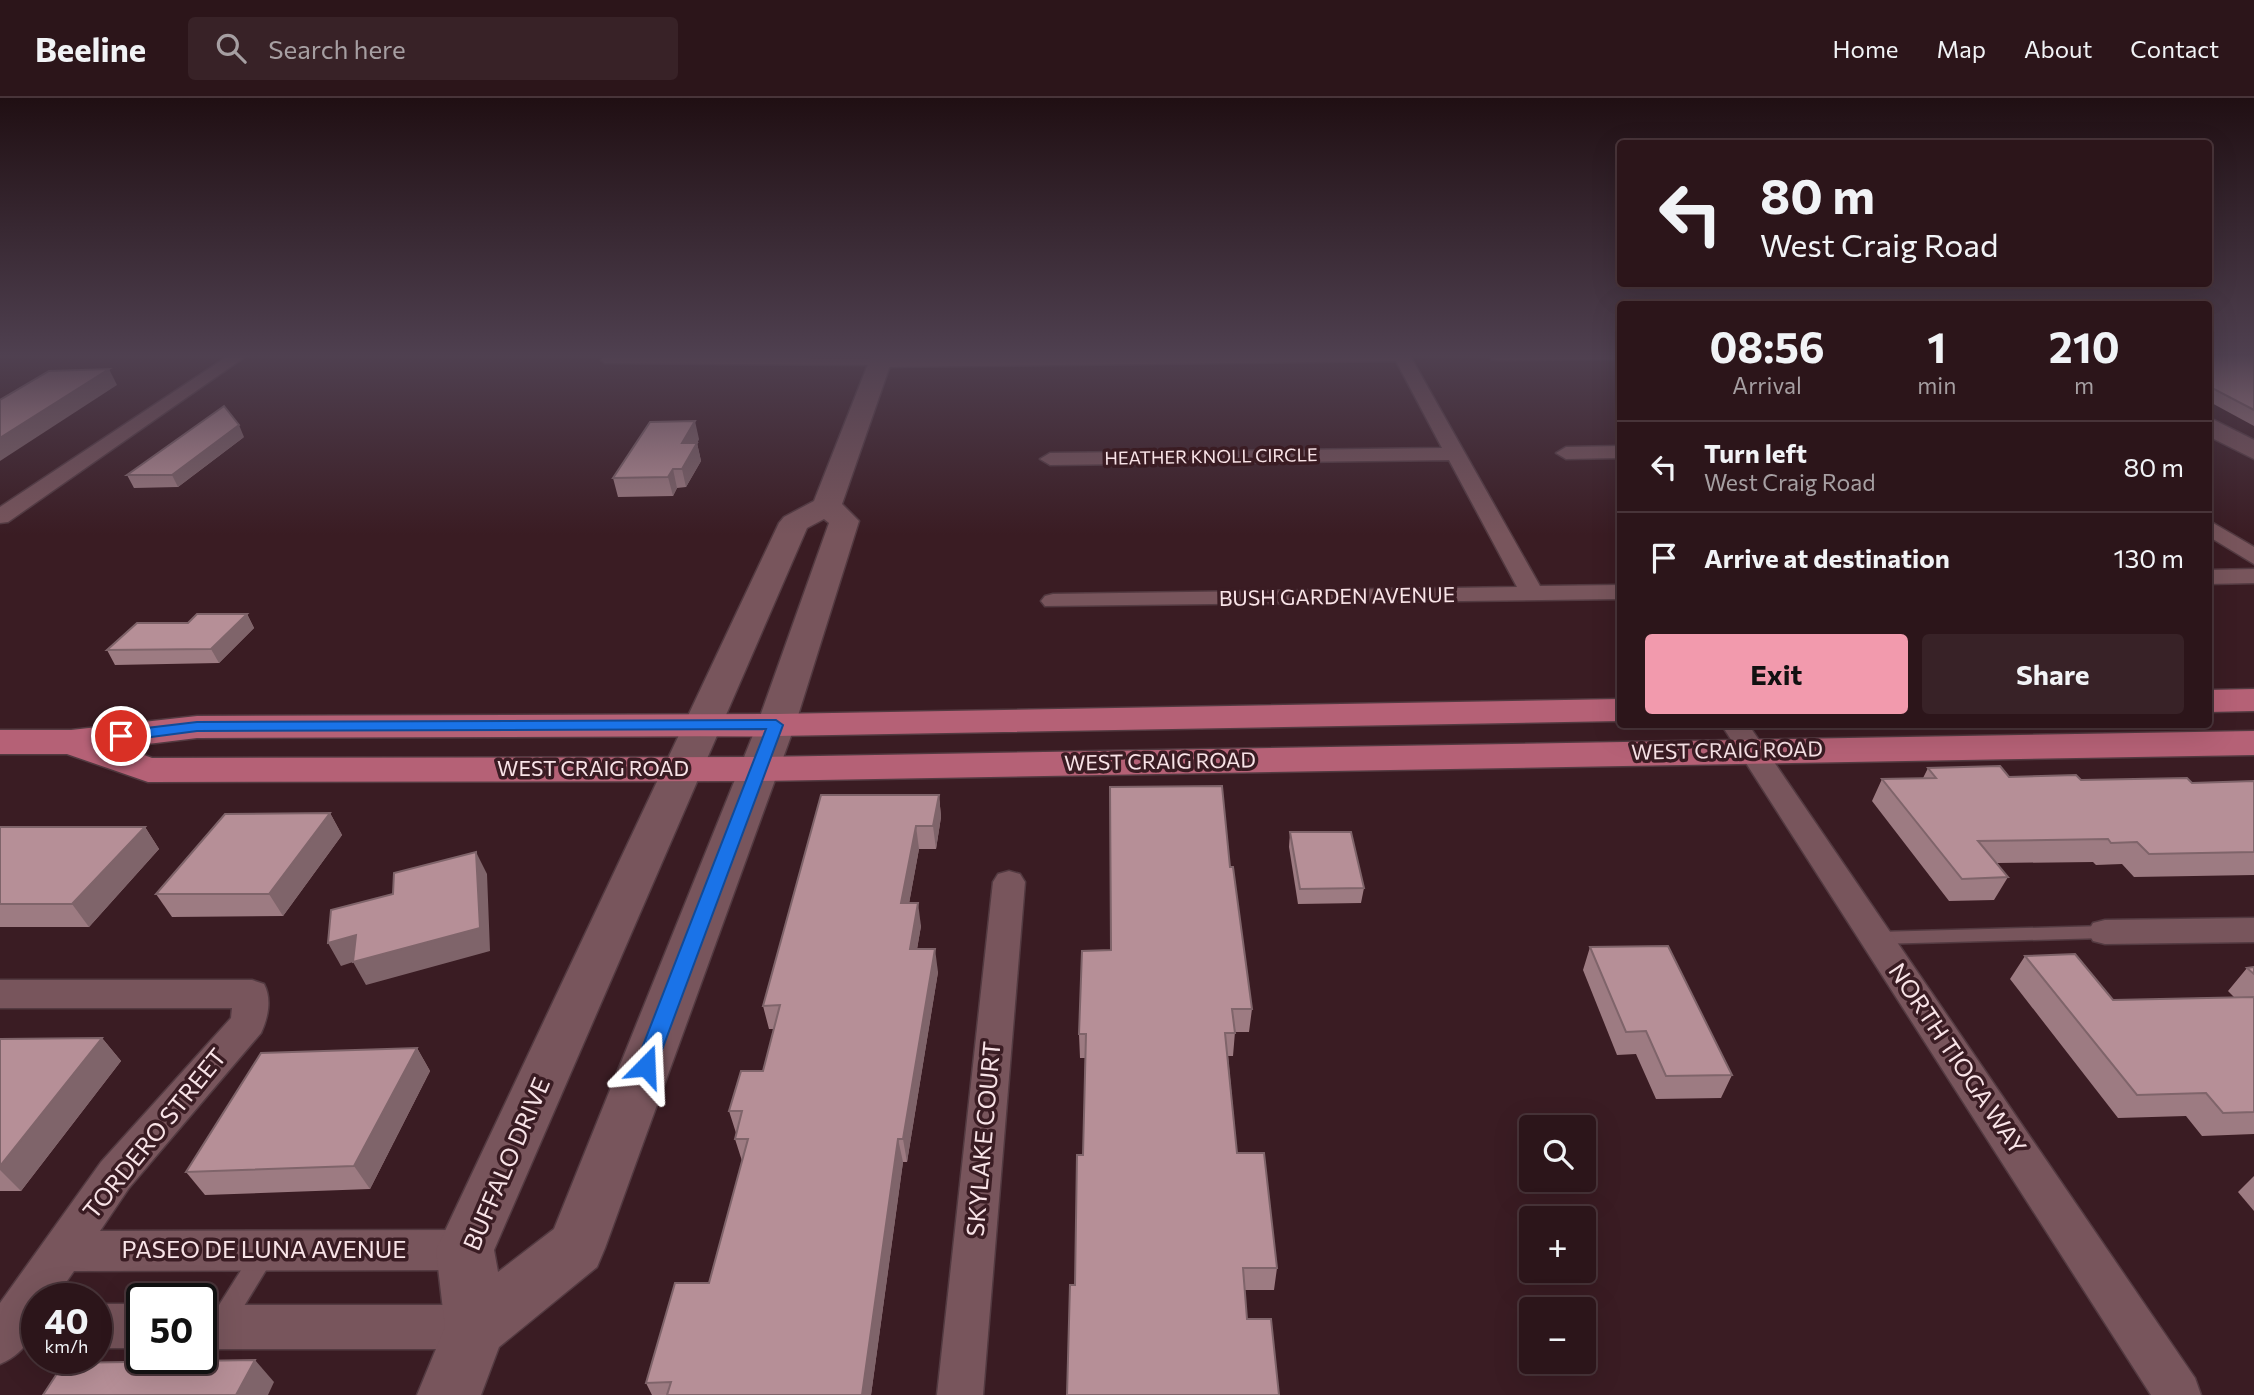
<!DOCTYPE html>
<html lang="en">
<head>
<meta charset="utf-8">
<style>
  body { margin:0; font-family:Commissioner,sans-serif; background:#382227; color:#f1f3f6; height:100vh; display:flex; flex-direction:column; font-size:26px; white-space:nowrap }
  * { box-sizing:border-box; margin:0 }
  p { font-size:23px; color:#a69fa2 }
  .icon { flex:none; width:38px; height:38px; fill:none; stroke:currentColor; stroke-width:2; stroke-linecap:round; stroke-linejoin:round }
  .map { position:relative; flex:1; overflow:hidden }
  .sheet { position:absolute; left:1617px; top:203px; width:595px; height:427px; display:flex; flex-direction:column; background:#2c151a; border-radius:7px; box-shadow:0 7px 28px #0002,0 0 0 2px #483439 }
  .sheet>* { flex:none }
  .top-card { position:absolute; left:1617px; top:42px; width:595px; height:147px; border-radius:7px; box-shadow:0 7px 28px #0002,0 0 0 2px #483439; background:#2c151a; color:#f1f3f6; overflow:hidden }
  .tools { position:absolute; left:1519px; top:1017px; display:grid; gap:14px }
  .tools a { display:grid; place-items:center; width:77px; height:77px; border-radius:7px; background:#2c151a; box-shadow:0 7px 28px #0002,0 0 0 2px #483439; font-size:35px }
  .speed { position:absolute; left:21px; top:1185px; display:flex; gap:14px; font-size:35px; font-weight:700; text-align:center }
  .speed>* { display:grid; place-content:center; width:91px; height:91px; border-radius:50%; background:#2c151a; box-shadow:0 7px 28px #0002,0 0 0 2px #483439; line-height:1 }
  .speed small { font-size:18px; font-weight:400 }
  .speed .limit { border:4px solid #111; border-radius:10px; background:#fff; color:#111 }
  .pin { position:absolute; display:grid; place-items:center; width:60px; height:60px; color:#fff; margin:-30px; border:4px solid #fff; border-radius:50%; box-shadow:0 2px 7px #0007 }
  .me { position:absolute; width:77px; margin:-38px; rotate:21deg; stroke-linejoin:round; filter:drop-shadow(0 0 5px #0008) }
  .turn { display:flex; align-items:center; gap:24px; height:147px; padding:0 28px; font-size:32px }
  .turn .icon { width:91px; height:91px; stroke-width:2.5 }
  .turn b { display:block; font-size:49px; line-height:60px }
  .eta { display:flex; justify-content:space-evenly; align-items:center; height:119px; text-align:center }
  .eta b { font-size:42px; font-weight:700; line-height:49px }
  .cta { display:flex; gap:14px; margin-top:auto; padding:14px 28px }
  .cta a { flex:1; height:80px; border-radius:7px; background:#f29aad; color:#111; font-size:28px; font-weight:700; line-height:80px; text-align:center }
  .cta a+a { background:#382227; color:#f1f3f6 }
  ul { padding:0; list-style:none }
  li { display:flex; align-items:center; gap:21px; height:91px; padding:0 28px; border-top:2px solid #483439 }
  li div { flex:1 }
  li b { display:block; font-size:26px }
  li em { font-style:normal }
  header { display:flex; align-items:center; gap:42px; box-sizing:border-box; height:98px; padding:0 35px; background:#2c151a; border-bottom:2px solid #483439 }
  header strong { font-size:33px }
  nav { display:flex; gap:38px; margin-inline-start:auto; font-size:24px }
  .search { width:490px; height:63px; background:#382227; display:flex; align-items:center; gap:18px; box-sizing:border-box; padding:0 24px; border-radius:7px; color:#a69fa2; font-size:26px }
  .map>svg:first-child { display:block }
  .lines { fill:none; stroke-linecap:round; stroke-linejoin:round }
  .lane-casing { stroke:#533a41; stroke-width:3 }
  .street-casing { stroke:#533a41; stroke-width:3 }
  .secondary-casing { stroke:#533a41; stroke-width:3 }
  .primary-casing { stroke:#533a41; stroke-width:3 }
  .lane { fill:#78555c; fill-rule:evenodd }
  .street { fill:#78555c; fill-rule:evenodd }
  .secondary { fill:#78555c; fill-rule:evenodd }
  .primary { fill:#b56176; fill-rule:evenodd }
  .wall { fill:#9d7b82 }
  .shaded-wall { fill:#7f646a }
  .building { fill:#b68f97; stroke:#7f646a; stroke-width:2 }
  .route { fill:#1a73e8; stroke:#114b97; stroke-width:2 }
  .labels { text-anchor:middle; stroke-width:7; stroke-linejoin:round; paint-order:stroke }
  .far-street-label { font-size:18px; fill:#f8e3e7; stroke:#3a1c23 }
  .street-label { font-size:21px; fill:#f8e3e7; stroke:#3a1c23 }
  .near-street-label { font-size:24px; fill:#f8e3e7; stroke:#3a1c23 }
</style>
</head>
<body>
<header>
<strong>Beeline</strong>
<div class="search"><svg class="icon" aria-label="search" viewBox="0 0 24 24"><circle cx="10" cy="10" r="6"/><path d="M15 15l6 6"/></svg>Search here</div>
<nav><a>Home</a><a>Map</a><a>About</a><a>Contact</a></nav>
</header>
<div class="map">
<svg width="2254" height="1297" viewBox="0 0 2254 1297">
  <rect width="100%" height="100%" fill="#3a1c23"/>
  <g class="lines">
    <defs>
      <g id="lane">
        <path d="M 799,257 L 812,261 L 880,261 L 884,264 L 880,267 L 605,265 L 601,262 L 605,259 L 798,259 Z"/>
        <path d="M 2105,828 L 2111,830 L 2113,834 L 2111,838 L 2105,840 L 1877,846 L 1871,844 L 1869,840 L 1871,836 L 1877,834 Z"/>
        <path d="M 263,1147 L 271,1150 L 274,1157 L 271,1164 L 230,1231 L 222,1234 L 214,1231 L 211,1223 L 214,1215 L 255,1150 Z"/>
      </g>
      <g id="street">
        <path d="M 231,256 L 249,256 L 8,424 L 0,425 L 0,409 Z"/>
        <path d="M 1183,256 L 1409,256 L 1540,488 L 1620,487 L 1620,501 L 1045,508 L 1041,503 L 1045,498 L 1053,496 L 1517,489 L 1449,362 L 1050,367 L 1040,361 L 1050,355 L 1442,350 L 1396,263 L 880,269 L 872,264 L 880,259 Z"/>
        <path d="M 1490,256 L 1620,256 L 1620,261 L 1497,262 L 1491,261 Z"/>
        <path d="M 1620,348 L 1620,360 L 1566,361 L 1556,355 L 1566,349 Z"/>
        <path d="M 2208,422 L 2254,449 L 2254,466 L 2208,438 Z"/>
        <path d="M 2254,471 L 2254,485 L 2208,486 L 2208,472 Z"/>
        <path d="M 1721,626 L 1748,626 L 2195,1280 L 2201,1297 L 2151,1297 Z"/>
        <path d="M 1009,773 L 1020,776 L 1025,784 L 983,1297 L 937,1297 L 993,784 L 998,776 Z"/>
        <path d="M 2254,820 L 2254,844 L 2105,846 L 2093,843 L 2088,834 L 2093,825 L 2105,822 Z"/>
        <path d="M 0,882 L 252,882 L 264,886 C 272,901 268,920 261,935 L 129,1090 L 100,1133 L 465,1132 L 480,1138 L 486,1152 L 480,1166 L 465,1172 L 74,1173 L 55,1200 L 37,1200 C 37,1231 30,1253 0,1266 L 0,1205 L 101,1064 L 231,920 L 232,910 L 0,910 Z"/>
        <rect x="96" y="1206" width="46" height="44"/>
        <path d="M 201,1207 L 476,1207 L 492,1213 L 498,1229 L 492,1245 L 476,1251 L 201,1251 Z"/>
      </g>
      <g id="secondary">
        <path d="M 872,256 L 894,256 L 842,406 L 859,423 L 795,627 L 605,1150 L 597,1169 L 499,1249 L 481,1297 L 417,1297 L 445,1229 L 436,1152 L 779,425 L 784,419 L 814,403 ZM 824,421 L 829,425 L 757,627 L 554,1131 L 498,1174 L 494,1152 L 807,430 Z"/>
        <path d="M 2208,319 L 2254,342 L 2254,361 L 2208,338 Z"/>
      </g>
      <g id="primary">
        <path d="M 2254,591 L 2254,613 L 2208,614 L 2208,592 Z"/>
        <path d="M 1620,601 L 1620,623 L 776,638 L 197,640 L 123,649 L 152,660 L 758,659 L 2254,633 L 2254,657 L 758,683 L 148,684 L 67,656 L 0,656 L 0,632 L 71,632 L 197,618 L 776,616 Z"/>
      </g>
    </defs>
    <use href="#lane" class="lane-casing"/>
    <use href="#street" class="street-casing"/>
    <use href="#secondary" class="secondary-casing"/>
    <use href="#primary" class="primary-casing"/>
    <use href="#lane" class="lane"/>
    <use href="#street" class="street"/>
    <use href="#secondary" class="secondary"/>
    <use href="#primary" class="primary"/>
  </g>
  <g class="wall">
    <path d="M 2208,256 L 2254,256 L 2254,328 L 2208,303 Z"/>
    <path d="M 244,339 L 178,389 L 134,390 L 127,377 Z"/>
    <path d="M 699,341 L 697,345 L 701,363 L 686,389 L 677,390 L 673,398 L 618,399 L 613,380 Z"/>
    <path d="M 247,516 L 254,530 L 219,565 L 115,567 L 107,552 Z"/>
    <path d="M 1928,670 L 2009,679 L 2081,682 L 2192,685 L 2254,683 L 2254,777 L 2134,779 L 2122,766 L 2096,767 L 2093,764 L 1997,765 L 2008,779 L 1994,802 L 1949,803 L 1872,703 L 1882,681 L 1923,680 Z"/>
    <path d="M 939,697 L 941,719 L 936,751 L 919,751 L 909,805 L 921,828 L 917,851 L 938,874 L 907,1064 L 903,1064 L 871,1297 L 652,1297 L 646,1285 L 709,1185 L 742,1063 L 735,1041 L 736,1035 L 729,1013 L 763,973 L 774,931 L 769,931 L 763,908 Z"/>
    <path d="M 330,715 L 342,737 L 283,818 L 172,819 L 156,796 Z"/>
    <path d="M 0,729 L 145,729 L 159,751 L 89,829 L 0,829 Z"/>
    <path d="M 1290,734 L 1364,790 L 1361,805 L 1298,806 L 1289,749 Z"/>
    <path d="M 1590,849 L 1732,977 L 1721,1000 L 1656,1001 L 1636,956 L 1617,957 L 1583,872 Z"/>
    <path d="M 1111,852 L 1252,911 L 1249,934 L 1235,934 L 1233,958 L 1228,958 L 1237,1055 L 1277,1170 L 1274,1192 L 1245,1192 L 1247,1221 L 1279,1297 L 1075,1187 L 1083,1057 L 1085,960 L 1080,960 L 1079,936 Z"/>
    <path d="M 2025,858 L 2113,902 L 2234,899 L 2228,893 L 2247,870 L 2254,869 L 2254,1036 L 2202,1038 L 2186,1018 L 2118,1020 L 2010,881 Z"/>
    <path d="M 102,940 L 121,963 L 21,1093 L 0,1093 L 0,941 Z"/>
    <path d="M 417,950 L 430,973 L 370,1091 L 205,1097 L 186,1074 Z"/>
    <path d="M 2254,1078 L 2254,1113 L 2238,1094 Z"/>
  </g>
  <g class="shaded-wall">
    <path d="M 109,271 L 117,287 L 0,363 L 0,340 Z"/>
    <path d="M 695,323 L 699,341 L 697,345 L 701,363 L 686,389 L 682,371 L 682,345 Z"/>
    <path d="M 239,327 L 244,339 L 178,389 L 172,377 Z"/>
    <path d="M 673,371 L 677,390 L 673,398 L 668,379 Z"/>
    <path d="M 247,516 L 254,530 L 219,565 L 211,551 Z"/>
    <path d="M 939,697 L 941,719 L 936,751 L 933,728 Z"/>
    <path d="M 330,715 L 342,737 L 283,818 L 269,796 Z"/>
    <path d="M 916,728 L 919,751 L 905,828 L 901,805 Z"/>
    <path d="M 145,729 L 159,751 L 89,829 L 72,806 Z"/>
    <path d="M 476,754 L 487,776 L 490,853 L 366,887 L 353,864 L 341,868 L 328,845 Z"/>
    <path d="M 918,805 L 921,828 L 913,874 L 910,851 Z"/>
    <path d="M 935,851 L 938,874 L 907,1064 L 903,1041 Z"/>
    <path d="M 102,940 L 121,963 L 21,1093 L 0,1072 L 0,1068 Z"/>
    <path d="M 417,950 L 430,973 L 370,1091 L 354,1068 Z"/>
    <path d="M 898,1041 L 903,1064 L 871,1297 L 862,1297 Z"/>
    <path d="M 255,1262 L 274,1284 L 268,1297 L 236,1297 Z"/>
  </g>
  <g class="building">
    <path d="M 2208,256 L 2254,256 L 2254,312 L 2208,288 Z"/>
    <path d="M 109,271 L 0,340 L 0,302 L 49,273 Z"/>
    <path d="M 224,308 L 239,327 L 172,377 L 127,377 Z"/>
    <path d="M 695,323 L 682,345 L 697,345 L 682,371 L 673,371 L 668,379 L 613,380 L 650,324 Z"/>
    <path d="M 197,516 L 247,516 L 211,551 L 107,552 L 137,525 L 188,525 Z"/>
    <path d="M 2000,668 L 2009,679 L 2076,677 L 2081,682 L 2187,680 L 2192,685 L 2254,683 L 2254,754 L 2149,756 L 2137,744 L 2111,745 L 2108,741 L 1978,743 L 2008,779 L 1962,781 L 1882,681 L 1936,680 L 1928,670 Z"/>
    <path d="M 1222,688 L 1230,769 L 1233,769 L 1252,911 L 1232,911 L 1235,935 L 1225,935 L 1237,1055 L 1264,1055 L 1277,1170 L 1243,1170 L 1247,1221 L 1271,1221 L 1279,1297 L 1067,1297 L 1070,1187 L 1075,1187 L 1077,1057 L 1083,1057 L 1086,936 L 1079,936 L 1082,853 L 1111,852 L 1110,689 Z"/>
    <path d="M 821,697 L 939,697 L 933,728 L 916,728 L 901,805 L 918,805 L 910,851 L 935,851 L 903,1041 L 898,1041 L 862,1297 L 667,1297 L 671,1284 L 646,1285 L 675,1185 L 709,1185 L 748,1041 L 735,1041 L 742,1013 L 729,1013 L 741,973 L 763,973 L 780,907 L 763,908 Z"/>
    <path d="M 330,715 L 269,796 L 156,796 L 225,716 Z"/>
    <path d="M 0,729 L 145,729 L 72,806 L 0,806 Z"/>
    <path d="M 1290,734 L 1351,734 L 1364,790 L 1300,791 Z"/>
    <path d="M 476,754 L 480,830 L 353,864 L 356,837 L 328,845 L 331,812 L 393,796 L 394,775 Z"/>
    <path d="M 1668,848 L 1732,977 L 1666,978 L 1646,933 L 1626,934 L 1590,849 Z"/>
    <path d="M 2075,856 L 2113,902 L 2254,899 L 2254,1014 L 2223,1015 L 2206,995 L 2137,997 L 2025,858 Z"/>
    <path d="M 2254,869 L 2254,876 L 2247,870 Z"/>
    <path d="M 102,940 L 0,1068 L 0,941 Z"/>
    <path d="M 417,950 L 354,1068 L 186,1074 L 261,955 Z"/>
    <path d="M 255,1262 L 236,1297 L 43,1297 L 64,1265 Z"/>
  </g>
  <linearGradient id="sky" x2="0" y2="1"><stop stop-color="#200f13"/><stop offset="0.59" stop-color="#4f4050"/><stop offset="1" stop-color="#4f4050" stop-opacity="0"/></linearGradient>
  <rect width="2254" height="437" fill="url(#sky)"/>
  <path class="route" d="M 776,622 L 783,627 L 656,968 L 653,974 L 646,977 L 638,974 L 635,968 L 766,631 L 197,633 L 121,643 L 113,638 L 121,633 L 197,624 Z"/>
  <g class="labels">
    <g class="far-street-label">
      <text transform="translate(1211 359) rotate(-1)" y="6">HEATHER KNOLL CIRCLE</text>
    </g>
    <g class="street-label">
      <text transform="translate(1337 499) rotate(-1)" y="7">BUSH GARDEN AVENUE</text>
      <text transform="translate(1727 653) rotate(-1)" y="7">WEST CRAIG ROAD</text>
      <text transform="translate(1160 664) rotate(-1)" y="7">WEST CRAIG ROAD</text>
      <text x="593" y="678">WEST CRAIG ROAD</text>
    </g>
    <g class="near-street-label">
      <text transform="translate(1957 961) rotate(56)" y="8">NORTH TIOGA WAY</text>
      <text transform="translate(155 1036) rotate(-51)" y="8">TORDERO STREET</text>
      <text transform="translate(984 1041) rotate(-85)" y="8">SKYLAKE COURT</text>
      <text transform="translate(507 1066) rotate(-67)" y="8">BUFFALO DRIVE</text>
      <text x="264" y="1160">PASEO DE LUNA AVENUE</text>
    </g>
  </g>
</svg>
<div class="tools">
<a><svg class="icon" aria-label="search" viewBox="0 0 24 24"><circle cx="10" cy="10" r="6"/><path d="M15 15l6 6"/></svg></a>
<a>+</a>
<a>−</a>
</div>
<div class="speed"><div>40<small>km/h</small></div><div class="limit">50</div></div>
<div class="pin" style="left:121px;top:638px;background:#d93025"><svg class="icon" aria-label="arrive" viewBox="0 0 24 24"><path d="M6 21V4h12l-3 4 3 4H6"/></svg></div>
<svg class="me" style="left:646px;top:968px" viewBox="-20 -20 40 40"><path d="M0-17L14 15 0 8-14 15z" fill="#1a73e8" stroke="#fff" stroke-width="4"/></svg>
<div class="top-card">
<div class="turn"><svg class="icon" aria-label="left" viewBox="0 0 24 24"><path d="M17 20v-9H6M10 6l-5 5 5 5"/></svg><div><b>80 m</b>West Craig Road</div></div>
</div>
<section class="sheet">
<div class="eta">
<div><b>08:56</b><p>Arrival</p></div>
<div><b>1</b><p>min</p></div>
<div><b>210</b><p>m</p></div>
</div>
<ul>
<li><svg class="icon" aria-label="left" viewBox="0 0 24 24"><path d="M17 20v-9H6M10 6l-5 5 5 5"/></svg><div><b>Turn left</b><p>West Craig Road</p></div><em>80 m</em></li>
<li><svg class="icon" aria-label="arrive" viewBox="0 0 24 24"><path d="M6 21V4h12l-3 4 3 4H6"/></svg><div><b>Arrive at destination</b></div><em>130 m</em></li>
</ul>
<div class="cta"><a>Exit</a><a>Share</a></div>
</section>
</div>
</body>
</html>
